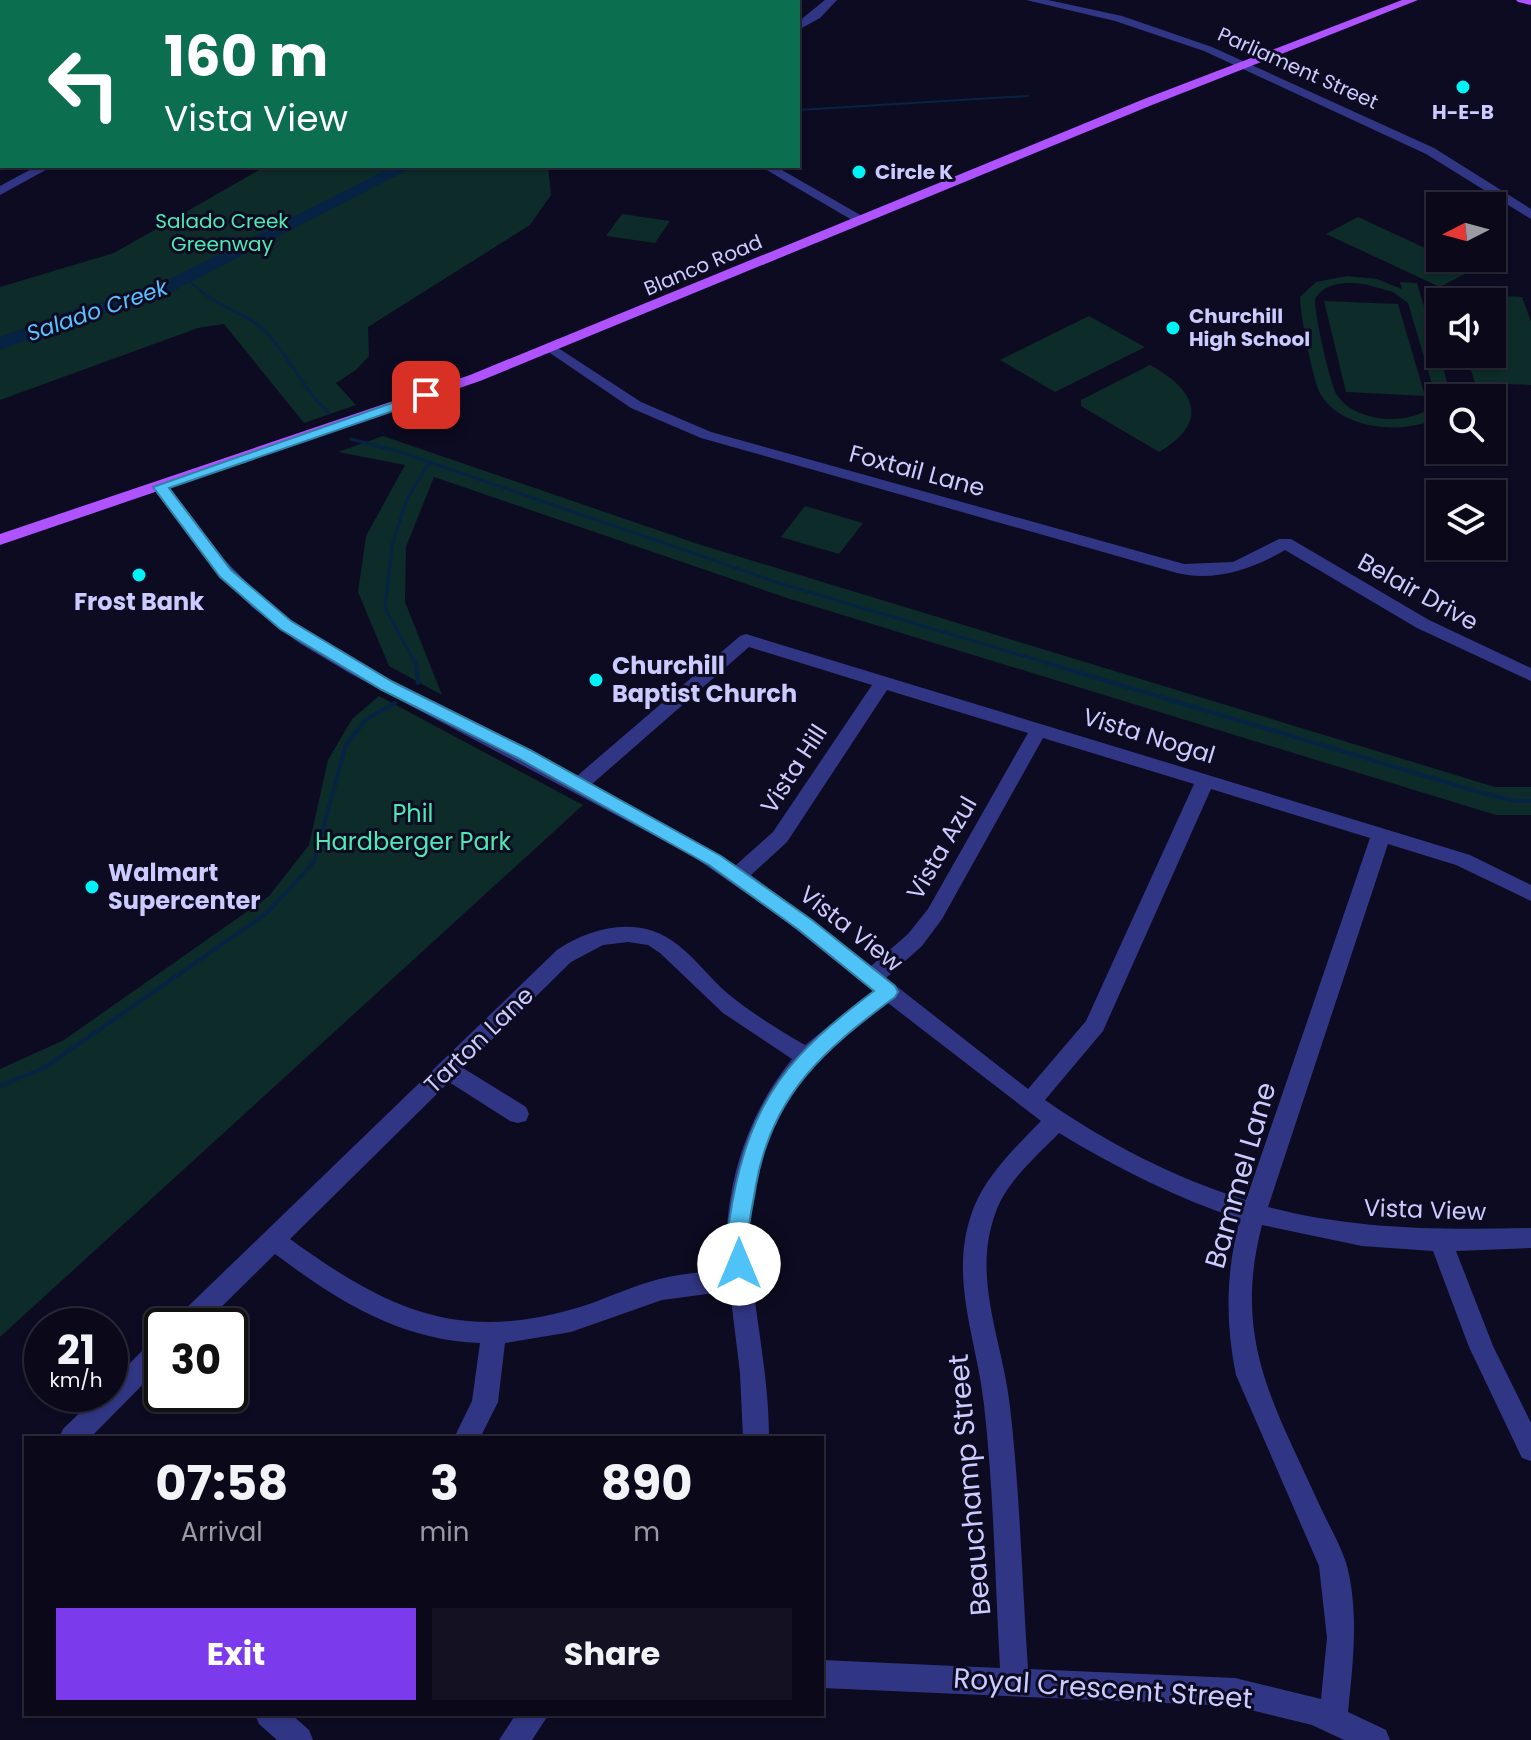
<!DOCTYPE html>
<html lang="en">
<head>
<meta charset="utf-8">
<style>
  body { margin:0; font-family:Poppins,sans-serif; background:#131122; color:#f1f3f6; height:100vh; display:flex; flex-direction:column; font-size:30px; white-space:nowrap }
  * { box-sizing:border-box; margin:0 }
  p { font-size:26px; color:#999aa2 }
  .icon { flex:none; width:44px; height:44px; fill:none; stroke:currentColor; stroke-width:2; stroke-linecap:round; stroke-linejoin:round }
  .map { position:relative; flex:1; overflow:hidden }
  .drawer { position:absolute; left:24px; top:1436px; width:800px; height:280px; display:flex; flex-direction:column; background:#0a0819; border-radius:0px; box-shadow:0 2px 6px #0004,0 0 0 2px #2a2938 }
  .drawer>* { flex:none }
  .hud { position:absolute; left:0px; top:0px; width:800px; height:168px; box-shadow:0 2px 6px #0004,0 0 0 2px #2a2938; background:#0b6e4f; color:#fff; overflow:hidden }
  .needle { width:52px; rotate:264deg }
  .tools { position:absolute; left:1426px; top:192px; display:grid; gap:16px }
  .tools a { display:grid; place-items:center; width:80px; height:80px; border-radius:0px; background:#0a0819; box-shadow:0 2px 6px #0004,0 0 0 2px #2a2938; font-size:40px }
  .speed { position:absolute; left:24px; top:1308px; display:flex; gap:16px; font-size:40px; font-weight:700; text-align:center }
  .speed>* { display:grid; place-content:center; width:104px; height:104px; border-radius:50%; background:#0a0819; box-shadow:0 2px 6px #0004,0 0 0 2px #2a2938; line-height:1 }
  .speed small { font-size:20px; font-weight:400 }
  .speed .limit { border:4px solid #111; border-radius:12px; background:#fff; color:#111 }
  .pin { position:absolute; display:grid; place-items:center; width:68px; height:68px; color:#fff; margin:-34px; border-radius:16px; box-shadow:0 4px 12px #0006 }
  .me { position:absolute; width:88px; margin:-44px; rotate:0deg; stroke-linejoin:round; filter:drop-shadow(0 0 6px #0008) }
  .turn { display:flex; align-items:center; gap:28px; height:168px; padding:0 32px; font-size:36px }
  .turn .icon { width:104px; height:104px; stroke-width:2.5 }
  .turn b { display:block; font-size:56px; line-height:68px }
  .eta { display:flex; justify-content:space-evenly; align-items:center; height:136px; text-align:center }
  .eta b { font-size:48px; font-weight:700; line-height:56px }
  .action { display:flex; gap:16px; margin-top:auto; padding:16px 32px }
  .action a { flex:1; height:92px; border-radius:0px; background:#7c3aed; color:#fff; font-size:32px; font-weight:700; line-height:92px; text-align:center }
  .action a+a { background:#131122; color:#f1f3f6 }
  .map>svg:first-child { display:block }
  .green { fill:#0d2b28; fill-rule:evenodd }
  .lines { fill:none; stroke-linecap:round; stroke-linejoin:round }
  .stream-far2 { stroke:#072344; stroke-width:2 }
  .stream-far1 { stroke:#072344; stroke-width:3 }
  .stream { stroke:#072344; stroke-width:4 }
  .river { fill:#072344; fill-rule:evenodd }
  .minor { fill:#313684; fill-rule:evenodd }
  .major { fill:#af52ff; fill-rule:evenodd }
  .route { fill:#4fc3f7; stroke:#337fa1; stroke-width:2 }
  .poi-dot { fill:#00f3f6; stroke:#0d0b21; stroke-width:3 }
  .labels { text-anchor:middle; stroke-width:6; stroke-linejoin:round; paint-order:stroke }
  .far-street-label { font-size:20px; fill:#cccbff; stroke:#0d0b21 }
  .far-poi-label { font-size:20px; font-weight:bold; fill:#cccbff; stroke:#0d0b21; text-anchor:start }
  .far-park-label { font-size:20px; fill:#4ce9b4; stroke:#0d0b21 }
  .far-water-label { font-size:22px; font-style:italic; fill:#59c1ff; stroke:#0d0b21 }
  .street-label { font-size:24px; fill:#cccbff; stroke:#0d0b21 }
  .poi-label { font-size:24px; font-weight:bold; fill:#cccbff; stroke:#0d0b21; text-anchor:start }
  .park-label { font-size:24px; fill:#4ce9b4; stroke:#0d0b21 }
  .near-street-label { font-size:28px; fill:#cccbff; stroke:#0d0b21 }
</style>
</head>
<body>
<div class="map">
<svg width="1531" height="1740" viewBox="0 0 1531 1740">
  <rect width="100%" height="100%" fill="#0d0b21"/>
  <g class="green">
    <path d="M 266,166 L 548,166 L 551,195 L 530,225 L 368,327 L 369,356 L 356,370 L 336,383 L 356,405 L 304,423 L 224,324 L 198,328 L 0,400 L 0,287 L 114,253 Z"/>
    <path d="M 622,214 L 670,221 L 655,243 L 606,236 Z"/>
    <path d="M 1358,217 L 1440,255 L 1440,258 L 1472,270 L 1440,287 L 1326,234 Z"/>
    <path d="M 1347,276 L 1377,279 L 1402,289 L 1400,282 L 1417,283 L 1452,398 L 1440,398 L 1440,416 L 1437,418 C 1405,435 1342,430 1321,395 C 1313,382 1300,313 1300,297 L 1316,282 ZM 1364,284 L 1393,292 L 1408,303 L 1435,394 L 1432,406 C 1409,427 1354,422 1337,395 C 1330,384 1314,312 1315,299 C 1325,282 1346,282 1364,284 Z"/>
    <path d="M 1447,293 L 1522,297 L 1531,322 L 1531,385 L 1475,383 L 1466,354 L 1492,354 L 1492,302 L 1449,302 Z"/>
    <path d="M 1324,301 L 1398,304 L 1425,396 L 1346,392 Z"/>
    <path d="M 1089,316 L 1145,347 L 1055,392 L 1000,360 Z"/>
    <path d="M 1150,365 C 1196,390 1210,422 1159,452 L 1081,406 L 1081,400 Z"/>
    <path d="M 383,436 L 701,545 L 1495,787 L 1531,787 L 1531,815 L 1496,815 L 787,598 L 434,477 L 406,547 L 405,602 L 442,695 L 389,666 L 358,592 L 366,536 L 405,465 L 338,452 Z"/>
    <path d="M 805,506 L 863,523 L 839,554 L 781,537 Z"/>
    <path d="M 379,696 L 583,805 L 0,1337 L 0,1069 L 64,1040 L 269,896 L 309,845 L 328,760 L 352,719 Z"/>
  </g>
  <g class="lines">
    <g class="stream-far2">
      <path d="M 798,110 L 1028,96"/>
      <path d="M 187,279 L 203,293"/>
    </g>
    <g class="stream-far1">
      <path d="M 201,291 C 219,307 251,316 264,330 C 289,355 302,389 329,413"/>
      <path d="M 351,439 L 403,453 L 782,584 L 1054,665"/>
      <path d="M 416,665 L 385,608 L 392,545 L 407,499 L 429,463"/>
    </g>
    <g class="stream">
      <path d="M 416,663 L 418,683"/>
      <path d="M 1047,663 L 1475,791 L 1515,801 L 1531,801"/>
      <path d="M 0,1086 L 44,1068 L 267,913 L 314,862 L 346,744 L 367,719 L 395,703"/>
    </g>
    <g class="river">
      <path d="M 370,0 L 386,0 L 387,2 L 371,2 Z"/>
      <path d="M 394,166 L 415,166 L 158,299 L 86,318 L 0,350 L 0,337 L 72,310 L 146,291 Z"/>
    </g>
    <g class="minor">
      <rect x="9" y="0" width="12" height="2"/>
      <path d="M 74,0 L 88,0 L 90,2 L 76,2 Z"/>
      <path d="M 96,0 L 110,0 L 94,2 Z"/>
      <path d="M 241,0 L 253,0 L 240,2 Z"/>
      <path d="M 825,0 L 837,0 L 820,18 L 798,30 L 798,22 Z"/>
      <path d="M 1026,0 L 1048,0 L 1122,16 L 1212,47 L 1434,148 L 1531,209 L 1531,219 L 1426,154 L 1204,51 L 1115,21 Z"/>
      <rect x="0" y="19" width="2" height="6"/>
      <path d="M 37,166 L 53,166 L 0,195 L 0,186 Z"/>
      <path d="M 760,166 L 775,166 L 869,220 L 857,223 Z"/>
      <path d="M 552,344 L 641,402 L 711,432 L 1184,564 L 1233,562 L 1279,539 L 1291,539 L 1429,620 L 1531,668 L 1531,681 L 1417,628 L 1285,550 C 1253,569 1215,582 1177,573 L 701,438 L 631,408 L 547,351 L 547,345 Z"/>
      <path d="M 161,482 L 167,484 L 224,559 L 251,587 L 288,618 L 362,665 L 577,776 L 740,636 L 746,634 L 1470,855 L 1531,885 L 1531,901 L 1456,865 L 1388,844 L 1268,1207 C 1356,1230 1441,1230 1531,1228 L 1531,1248 L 1456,1251 L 1493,1346 L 1531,1423 L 1531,1461 L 1522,1458 L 1469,1347 L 1433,1251 L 1362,1246 L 1262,1225 C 1232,1340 1274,1404 1319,1504 C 1328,1524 1341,1545 1347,1566 C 1359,1613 1353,1664 1348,1712 L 1386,1730 L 1390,1740 L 1344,1740 L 1312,1725 L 1235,1706 L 822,1688 L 822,1660 L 1000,1668 C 995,1581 994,1492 984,1405 C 977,1338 947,1275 974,1207 C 988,1173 1016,1147 1041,1121 L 888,1003 C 865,1020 841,1036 821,1056 C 768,1112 744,1193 751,1269 C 757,1325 769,1381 769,1438 L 743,1438 L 740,1373 L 730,1291 L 662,1300 L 571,1332 L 505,1343 L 498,1402 L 480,1438 L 454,1438 L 472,1401 L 480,1343 C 399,1340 338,1301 275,1254 L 202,1326 L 173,1326 L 176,1318 L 557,950 C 593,926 641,915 678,945 C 696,959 710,978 727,993 C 751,1013 778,1029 805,1045 L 873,991 L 783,919 L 691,855 L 349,673 L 299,643 L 253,608 L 225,581 L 153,487 ZM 749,647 L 872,685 L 773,832 L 736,865 L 592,784 ZM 887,690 L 1028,733 L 928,909 L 908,934 L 871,966 L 751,875 L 787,842 ZM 1043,738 L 1194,784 L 1086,1021 L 1028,1089 L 886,978 L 922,946 L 942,919 ZM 1211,789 L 1370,838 L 1246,1200 C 1174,1178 1107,1143 1045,1100 L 1103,1031 ZM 628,942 L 648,945 L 660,953 L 723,1013 L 792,1059 C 744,1118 722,1194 727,1270 C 701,1272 674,1274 649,1282 C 625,1289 603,1300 580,1307 C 458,1344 387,1309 290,1239 L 449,1082 L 510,1121 L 518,1123 L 526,1121 L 529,1114 L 526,1107 L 463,1068 L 571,962 L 603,945 ZM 1059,1133 C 1117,1168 1176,1198 1240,1219 C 1226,1271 1225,1322 1236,1375 L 1319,1566 L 1327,1638 L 1321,1699 L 1235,1678 L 1028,1669 C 1022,1582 1020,1493 1010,1407 C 1003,1340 970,1276 997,1209 C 1009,1179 1037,1156 1059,1133 Z"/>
      <path d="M 162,1337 L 162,1365 L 90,1438 L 59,1438 L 63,1429 L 99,1394 L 110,1394 L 110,1383 L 153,1340 Z"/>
      <path d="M 255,1714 L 291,1714 L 309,1730 L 313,1740 L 277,1740 L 259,1724 Z"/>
      <path d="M 516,1714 L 549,1714 L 532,1740 L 499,1740 Z"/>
    </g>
    <g class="major">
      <path d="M 1402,0 L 1418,0 L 1152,105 L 480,381 L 0,545 L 0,534 L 470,375 L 1144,99 Z"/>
      <path d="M 1516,0 L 1531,0 L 1531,5 L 1518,2 Z"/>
    </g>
  </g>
  <path class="route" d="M 426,391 L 431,392 L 431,398 L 169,488 L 231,570 L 291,621 L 393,682 L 530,750 L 721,856 L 812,920 L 895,986 L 898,992 L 895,997 C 825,1049 772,1094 756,1185 C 754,1199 750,1214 749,1228 C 748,1242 753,1257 747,1270 L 739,1273 L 731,1270 C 722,1251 729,1224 732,1204 C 751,1098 791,1053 874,991 L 799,930 L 709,865 L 518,758 L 382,690 L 280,629 L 220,577 L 153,487 Z"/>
  <g class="poi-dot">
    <circle cx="1463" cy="87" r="8"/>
    <circle cx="859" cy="172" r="8"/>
    <circle cx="1173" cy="328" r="8"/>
    <circle cx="139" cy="575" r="8"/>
    <circle cx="596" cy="680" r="8"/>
    <circle cx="92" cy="887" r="8"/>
  </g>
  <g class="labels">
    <g class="far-street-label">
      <text transform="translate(1298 68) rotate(24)" y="7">Parliament Street</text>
      <text transform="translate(703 265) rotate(-23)" y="7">Blanco Road</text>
    </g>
    <g class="far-poi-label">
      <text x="1463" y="119" text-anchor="middle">H-E-B</text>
      <text x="875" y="179">Circle K</text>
      <text x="1189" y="323">Churchill<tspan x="1189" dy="23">High School</tspan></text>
    </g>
    <g class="far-park-label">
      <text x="222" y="228">Salado Creek<tspan x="222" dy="23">Greenway</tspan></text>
    </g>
    <g class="far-water-label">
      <text transform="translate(97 310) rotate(-19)" y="8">Salado Creek</text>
    </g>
    <g class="street-label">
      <text transform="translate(917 471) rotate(15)" y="8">Foxtail Lane</text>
      <text transform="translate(1418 592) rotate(29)" y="8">Belair Drive</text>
      <text transform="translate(1149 736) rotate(17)" y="8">Vista Nogal</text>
      <text transform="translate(794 769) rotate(-57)" y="8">Vista Hill</text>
      <text transform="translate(942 848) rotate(-60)" y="8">Vista Azul</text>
      <text transform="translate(851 929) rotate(38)" y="8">Vista View</text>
      <text transform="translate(479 1040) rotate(-44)" y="8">Tarton Lane</text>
      <text transform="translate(1425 1210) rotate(2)" y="8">Vista View</text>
    </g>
    <g class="poi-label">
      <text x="139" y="610" text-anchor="middle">Frost Bank</text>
      <text x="612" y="674">Churchill<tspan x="612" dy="28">Baptist Church</tspan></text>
      <text x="108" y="881">Walmart<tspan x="108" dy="28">Supercenter</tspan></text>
    </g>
    <g class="park-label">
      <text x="413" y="822">Phil<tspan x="413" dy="28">Hardberger Park</tspan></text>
    </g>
    <g class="near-street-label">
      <text transform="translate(1240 1175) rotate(-74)" y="10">Bammel Lane</text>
      <text transform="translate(969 1485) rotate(-95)" y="10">Beauchamp Street</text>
      <text transform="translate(1103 1688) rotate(4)" y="10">Royal Crescent Street</text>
    </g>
  </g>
</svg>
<div class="tools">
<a><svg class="needle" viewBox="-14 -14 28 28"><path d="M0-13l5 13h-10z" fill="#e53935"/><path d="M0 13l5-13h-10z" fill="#999aa2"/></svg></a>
<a><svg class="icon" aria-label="sound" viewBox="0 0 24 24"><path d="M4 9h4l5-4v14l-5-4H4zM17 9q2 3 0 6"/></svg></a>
<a><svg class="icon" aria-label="search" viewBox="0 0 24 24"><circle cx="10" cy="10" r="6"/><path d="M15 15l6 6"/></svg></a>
<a><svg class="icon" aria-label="layers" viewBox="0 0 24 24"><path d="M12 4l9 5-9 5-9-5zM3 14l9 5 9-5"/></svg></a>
</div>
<div class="speed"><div>21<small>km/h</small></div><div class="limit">30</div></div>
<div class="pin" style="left:426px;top:395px;background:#d93025"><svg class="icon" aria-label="arrive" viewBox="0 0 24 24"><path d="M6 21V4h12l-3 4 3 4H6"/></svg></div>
<svg class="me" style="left:739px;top:1264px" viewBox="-20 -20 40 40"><circle r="19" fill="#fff"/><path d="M0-13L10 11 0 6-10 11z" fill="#4fc3f7"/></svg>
<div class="hud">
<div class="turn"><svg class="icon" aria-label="left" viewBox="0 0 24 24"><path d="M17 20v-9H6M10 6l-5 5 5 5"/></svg><div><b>160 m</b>Vista View</div></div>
</div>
<section class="drawer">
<div class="eta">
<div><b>07:58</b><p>Arrival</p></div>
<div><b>3</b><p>min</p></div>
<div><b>890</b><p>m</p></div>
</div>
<div class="action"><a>Exit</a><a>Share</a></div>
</section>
</div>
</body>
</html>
